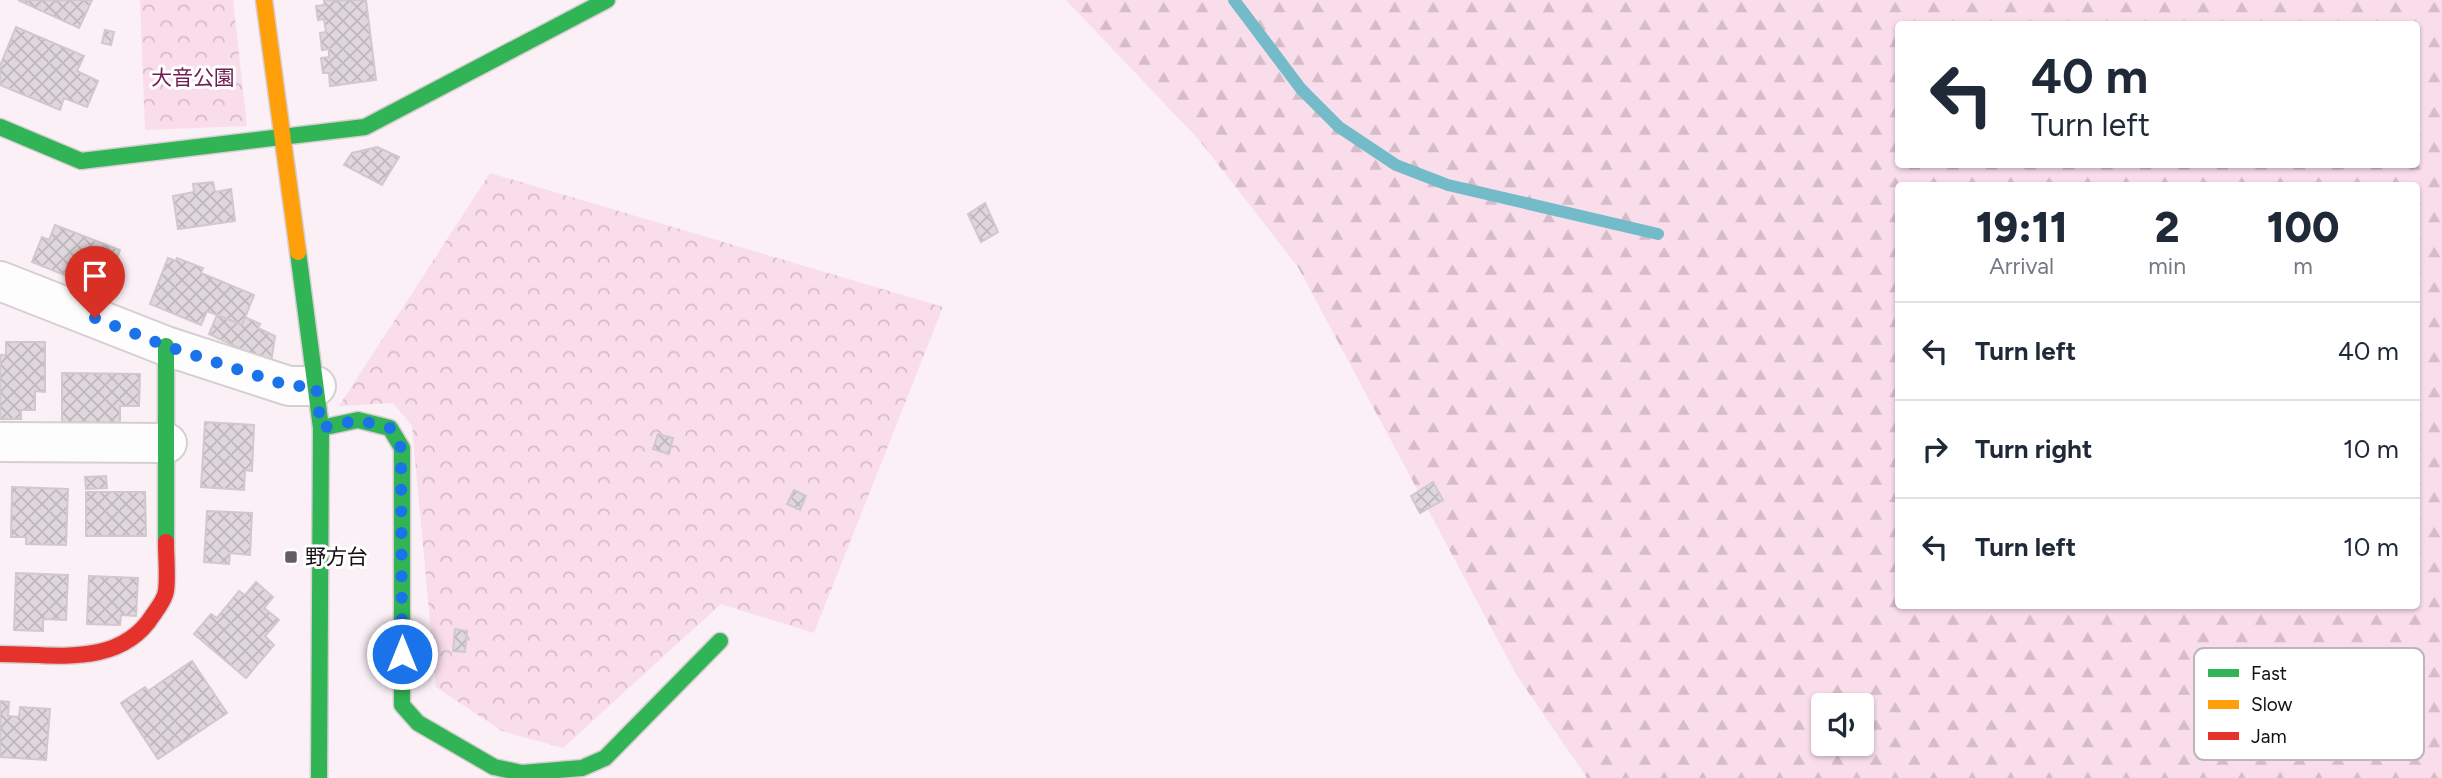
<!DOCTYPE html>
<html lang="en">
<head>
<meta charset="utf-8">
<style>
  body { margin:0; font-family:Figtree,"Noto Sans JP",sans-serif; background:#f2f2f3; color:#1f2937; height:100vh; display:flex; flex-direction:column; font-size:26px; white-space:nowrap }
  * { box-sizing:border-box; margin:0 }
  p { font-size:23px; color:#747a83 }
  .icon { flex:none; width:38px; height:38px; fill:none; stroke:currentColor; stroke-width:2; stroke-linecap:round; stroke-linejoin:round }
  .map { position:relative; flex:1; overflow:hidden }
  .details { position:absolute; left:1895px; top:182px; width:525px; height:427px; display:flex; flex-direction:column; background:#fff; border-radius:7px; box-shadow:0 2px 5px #0004 }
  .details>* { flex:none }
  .banner { position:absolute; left:1895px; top:21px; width:525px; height:147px; border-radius:7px; box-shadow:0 2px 5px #0004; background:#fff; color:#1f2937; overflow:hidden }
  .tools { position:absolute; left:1811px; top:693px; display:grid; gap:14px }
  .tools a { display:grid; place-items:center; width:63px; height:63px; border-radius:7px; background:#fff; box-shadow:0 2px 5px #0004; font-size:35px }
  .pin { position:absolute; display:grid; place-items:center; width:60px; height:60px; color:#fff; margin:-72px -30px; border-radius:50% 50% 50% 0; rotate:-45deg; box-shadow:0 0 7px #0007 }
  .pin .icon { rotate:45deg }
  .me { position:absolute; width:77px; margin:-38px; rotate:0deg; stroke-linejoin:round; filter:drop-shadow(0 0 5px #0008) }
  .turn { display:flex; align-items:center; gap:24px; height:147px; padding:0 21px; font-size:32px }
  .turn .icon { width:91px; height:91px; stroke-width:2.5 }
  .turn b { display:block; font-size:49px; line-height:60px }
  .eta { display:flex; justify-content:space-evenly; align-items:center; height:119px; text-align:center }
  .eta b { font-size:42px; font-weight:800; line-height:49px }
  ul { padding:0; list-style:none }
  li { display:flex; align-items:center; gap:21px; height:98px; padding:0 21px; border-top:2px solid #e0e1e3 }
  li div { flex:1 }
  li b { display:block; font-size:26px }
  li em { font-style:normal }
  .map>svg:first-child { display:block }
  .forest { fill:url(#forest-firs); fill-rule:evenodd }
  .park { fill:url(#park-crowns) }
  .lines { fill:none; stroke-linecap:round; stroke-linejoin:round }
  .stream { stroke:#73bbc8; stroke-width:12 }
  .building { fill:url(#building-cross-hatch); stroke:#d1c8cd; stroke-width:2 }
  .street-casing { stroke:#d7ced2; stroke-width:42 }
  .fast-casing { stroke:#d7ced2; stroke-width:19 }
  .slow-casing { stroke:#d7ced2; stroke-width:19 }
  .jam-casing { stroke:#d7ced2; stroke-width:19 }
  .street { stroke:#fefdfe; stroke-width:38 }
  .fast { stroke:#30b455; stroke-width:16 }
  .slow { stroke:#ff9f0a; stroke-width:16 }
  .jam { stroke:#e5322d; stroke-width:16 }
  .route { stroke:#1a73e8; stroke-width:12; stroke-dasharray:0 21.6 }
  .poi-dot { fill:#655d61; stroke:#fff; stroke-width:2.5 }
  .labels { text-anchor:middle; stroke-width:6; stroke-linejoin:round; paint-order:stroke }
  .park-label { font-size:21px; fill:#6f1d51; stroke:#fff }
  .poi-label { font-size:21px; fill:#150e12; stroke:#fff; text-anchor:start }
  .key { fill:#fff; stroke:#b9b7b8; stroke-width:2 }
  .key-label { font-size:19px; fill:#150e12 }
</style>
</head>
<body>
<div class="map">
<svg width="2442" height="778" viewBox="0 0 2442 778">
  <defs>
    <pattern id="forest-firs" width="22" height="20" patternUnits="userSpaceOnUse" patternTransform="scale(1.75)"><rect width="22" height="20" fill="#f9ddeb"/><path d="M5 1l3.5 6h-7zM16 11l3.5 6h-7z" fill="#d5bcc8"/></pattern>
    <pattern id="park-crowns" width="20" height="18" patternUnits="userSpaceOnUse" patternTransform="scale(1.75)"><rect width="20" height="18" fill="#f9ddeb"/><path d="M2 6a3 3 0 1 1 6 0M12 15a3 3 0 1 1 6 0" fill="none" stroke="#d5bcc8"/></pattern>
    <pattern id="building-cross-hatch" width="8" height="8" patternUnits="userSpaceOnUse" patternTransform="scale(1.75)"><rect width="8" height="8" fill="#dfd7db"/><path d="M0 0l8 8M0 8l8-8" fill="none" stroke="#beb7bb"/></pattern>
  </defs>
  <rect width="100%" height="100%" fill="#faf0f5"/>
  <path class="forest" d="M 1066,0 L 2442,0 L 2442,778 L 1587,778 L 1516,674 L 1298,267 L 1199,140 ZM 1899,24 L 2417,24 L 2417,164 L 1899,164 ZM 1899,186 L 2417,186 L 2417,606 L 1899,606 ZM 1824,705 L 1862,705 L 1862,744 L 1824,744 Z"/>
  <g class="park">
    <path d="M 140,0 L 233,0 L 247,126 L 145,130 Z"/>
    <path d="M 490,173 L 943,307 L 814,633 L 721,604 L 563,748 L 502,731 L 436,687 L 412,426 L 393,403 L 339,406 Z"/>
  </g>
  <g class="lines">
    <path class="stream" d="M 1234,0 L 1301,89 L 1339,127 L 1396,165 L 1448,185 L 1658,234"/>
  </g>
  <g class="building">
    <path d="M 18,0 L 92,0 L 79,28 Z"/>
    <path d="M 324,0 L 366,0 L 376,80 L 330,86 L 329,73 L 323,73 L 321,58 L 329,57 L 329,49 L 322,50 L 320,33 L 326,32 L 324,19 L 318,20 L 316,6 L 324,5 Z"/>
    <path d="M 16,27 L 84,56 L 77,71 L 98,81 L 87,107 L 64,98 L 60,110 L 0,85 L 0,66 Z"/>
    <path d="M 105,30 L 114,32 L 111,45 L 102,43 Z"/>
    <path d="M 377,147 L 399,157 L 382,185 L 344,165 L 352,153 Z"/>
    <path d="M 213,182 L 215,192 L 231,189 L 235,221 L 178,229 L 173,196 L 194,192 L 193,184 Z"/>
    <path d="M 985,203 L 998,232 L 981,242 L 968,214 Z"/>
    <path d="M 55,225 L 120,250 L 104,291 L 32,262 L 42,237 L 49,240 Z"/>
    <path d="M 168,258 L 176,261 L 177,258 L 203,268 L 201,273 L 254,295 L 242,325 L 207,311 L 201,325 L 150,304 Z"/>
    <path d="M 217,315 L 242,325 L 245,317 L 260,324 L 258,328 L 275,336 L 271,363 L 209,334 Z"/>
    <path d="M 6,342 L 45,342 L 45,392 L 35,391 L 35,410 L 21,410 L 21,419 L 0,419 L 0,355 L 6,355 Z"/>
    <path d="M 62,373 L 140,374 L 139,406 L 120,406 L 120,423 L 62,422 Z"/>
    <path d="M 205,422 L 254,425 L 252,471 L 245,470 L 244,490 L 201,487 Z"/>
    <path d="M 658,434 L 673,438 L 669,454 L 653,449 Z"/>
    <path d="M 106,476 L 107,488 L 86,489 L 85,477 Z"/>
    <path d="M 1433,482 L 1443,500 L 1420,513 L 1411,496 Z"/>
    <path d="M 12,487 L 68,489 L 66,545 L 26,544 L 26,537 L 11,537 Z"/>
    <path d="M 794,490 L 806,496 L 800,510 L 787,504 Z"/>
    <path d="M 86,492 L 145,492 L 146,536 L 86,536 Z"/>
    <path d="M 207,511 L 252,513 L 250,555 L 230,553 L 229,564 L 204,562 Z"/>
    <path d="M 16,573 L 68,575 L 66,620 L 43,619 L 43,631 L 14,630 Z"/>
    <path d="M 89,576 L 138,578 L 136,616 L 121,615 L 120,625 L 87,624 Z"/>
    <path d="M 256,582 L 273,597 L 264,608 L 279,620 L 265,636 L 274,645 L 246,678 L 194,634 L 211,614 L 217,618 L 239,591 L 245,595 Z"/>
    <path d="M 455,629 L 467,631 L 465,652 L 453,651 Z"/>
    <path d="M 192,661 L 227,713 L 158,759 L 121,703 L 145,687 L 148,691 Z"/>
    <path d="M 0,701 L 9,702 L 8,716 L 19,717 L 20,707 L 50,709 L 46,760 L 0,757 Z"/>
  </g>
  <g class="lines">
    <defs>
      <g id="street">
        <path d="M 0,281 L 166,346 L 289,386 L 316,386"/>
        <path d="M 0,442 L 167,443"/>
      </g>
      <g id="fast">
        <path d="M 0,127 L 81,161 L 365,127 L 607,0"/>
        <path d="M 298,252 L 321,428 L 319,778"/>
        <path d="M 166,346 L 166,542"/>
        <path d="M 321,428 L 358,420 L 390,428 L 402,448 L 402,705 L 418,723 L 494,767 L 522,773 L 582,768 L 605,758 L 720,641"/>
      </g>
      <path id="slow" d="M 264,0 L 298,252"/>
      <path id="jam" d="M 0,654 C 54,654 120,668 153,615 C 158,608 165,599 166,591 C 168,576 166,558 166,542"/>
    </defs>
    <use href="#street" class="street-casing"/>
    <use href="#fast" class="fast-casing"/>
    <use href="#slow" class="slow-casing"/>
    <use href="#jam" class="jam-casing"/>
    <use href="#street" class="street"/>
    <use href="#fast" class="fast"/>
    <use href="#slow" class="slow"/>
    <use href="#jam" class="jam"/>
  </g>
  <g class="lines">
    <path class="route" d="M 95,318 L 166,346 L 289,386 L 316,386 L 321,428 L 358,420 L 390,428 L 401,448 L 402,654"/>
  </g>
  <rect class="poi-dot" x="284" y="550" width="14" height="14" rx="3.5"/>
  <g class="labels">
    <g class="park-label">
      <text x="193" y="85">大音公園</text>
    </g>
    <g class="poi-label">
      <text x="305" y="564">野方台</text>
    </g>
  </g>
  <rect x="2194" y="648" width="230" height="112" rx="10" class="key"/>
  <rect x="2208" y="669" width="31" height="8" fill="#30b455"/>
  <rect x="2208" y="700" width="31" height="9" fill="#ff9f0a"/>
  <rect x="2208" y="732" width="31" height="8" fill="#e5322d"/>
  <g class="key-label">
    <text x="2251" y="680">Fast</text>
    <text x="2251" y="711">Slow</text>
    <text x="2251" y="743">Jam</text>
  </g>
</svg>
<div class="tools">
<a><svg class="icon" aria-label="sound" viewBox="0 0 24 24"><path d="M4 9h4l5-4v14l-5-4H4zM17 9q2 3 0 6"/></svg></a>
</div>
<div class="pin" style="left:95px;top:318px;background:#d93025"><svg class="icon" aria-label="arrive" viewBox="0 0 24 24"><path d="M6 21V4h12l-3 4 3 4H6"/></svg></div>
<svg class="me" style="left:402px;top:654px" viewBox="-20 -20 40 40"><circle r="17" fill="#1a73e8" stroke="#fff" stroke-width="3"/><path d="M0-11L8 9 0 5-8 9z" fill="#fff"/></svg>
<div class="banner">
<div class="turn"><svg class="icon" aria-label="left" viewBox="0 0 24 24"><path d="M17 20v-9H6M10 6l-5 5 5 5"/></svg><div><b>40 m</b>Turn left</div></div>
</div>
<section class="details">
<div class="eta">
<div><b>19:11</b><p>Arrival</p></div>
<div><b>2</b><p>min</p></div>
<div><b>100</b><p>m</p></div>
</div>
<ul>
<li><svg class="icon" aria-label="left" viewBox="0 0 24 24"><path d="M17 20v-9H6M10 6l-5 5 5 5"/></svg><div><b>Turn left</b></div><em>40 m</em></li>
<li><svg class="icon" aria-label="right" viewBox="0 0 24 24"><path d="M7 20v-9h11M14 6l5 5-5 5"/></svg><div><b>Turn right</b></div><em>10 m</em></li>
<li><svg class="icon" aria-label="left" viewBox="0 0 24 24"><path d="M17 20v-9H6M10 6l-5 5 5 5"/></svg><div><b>Turn left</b></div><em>10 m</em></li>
</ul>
</section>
</div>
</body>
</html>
